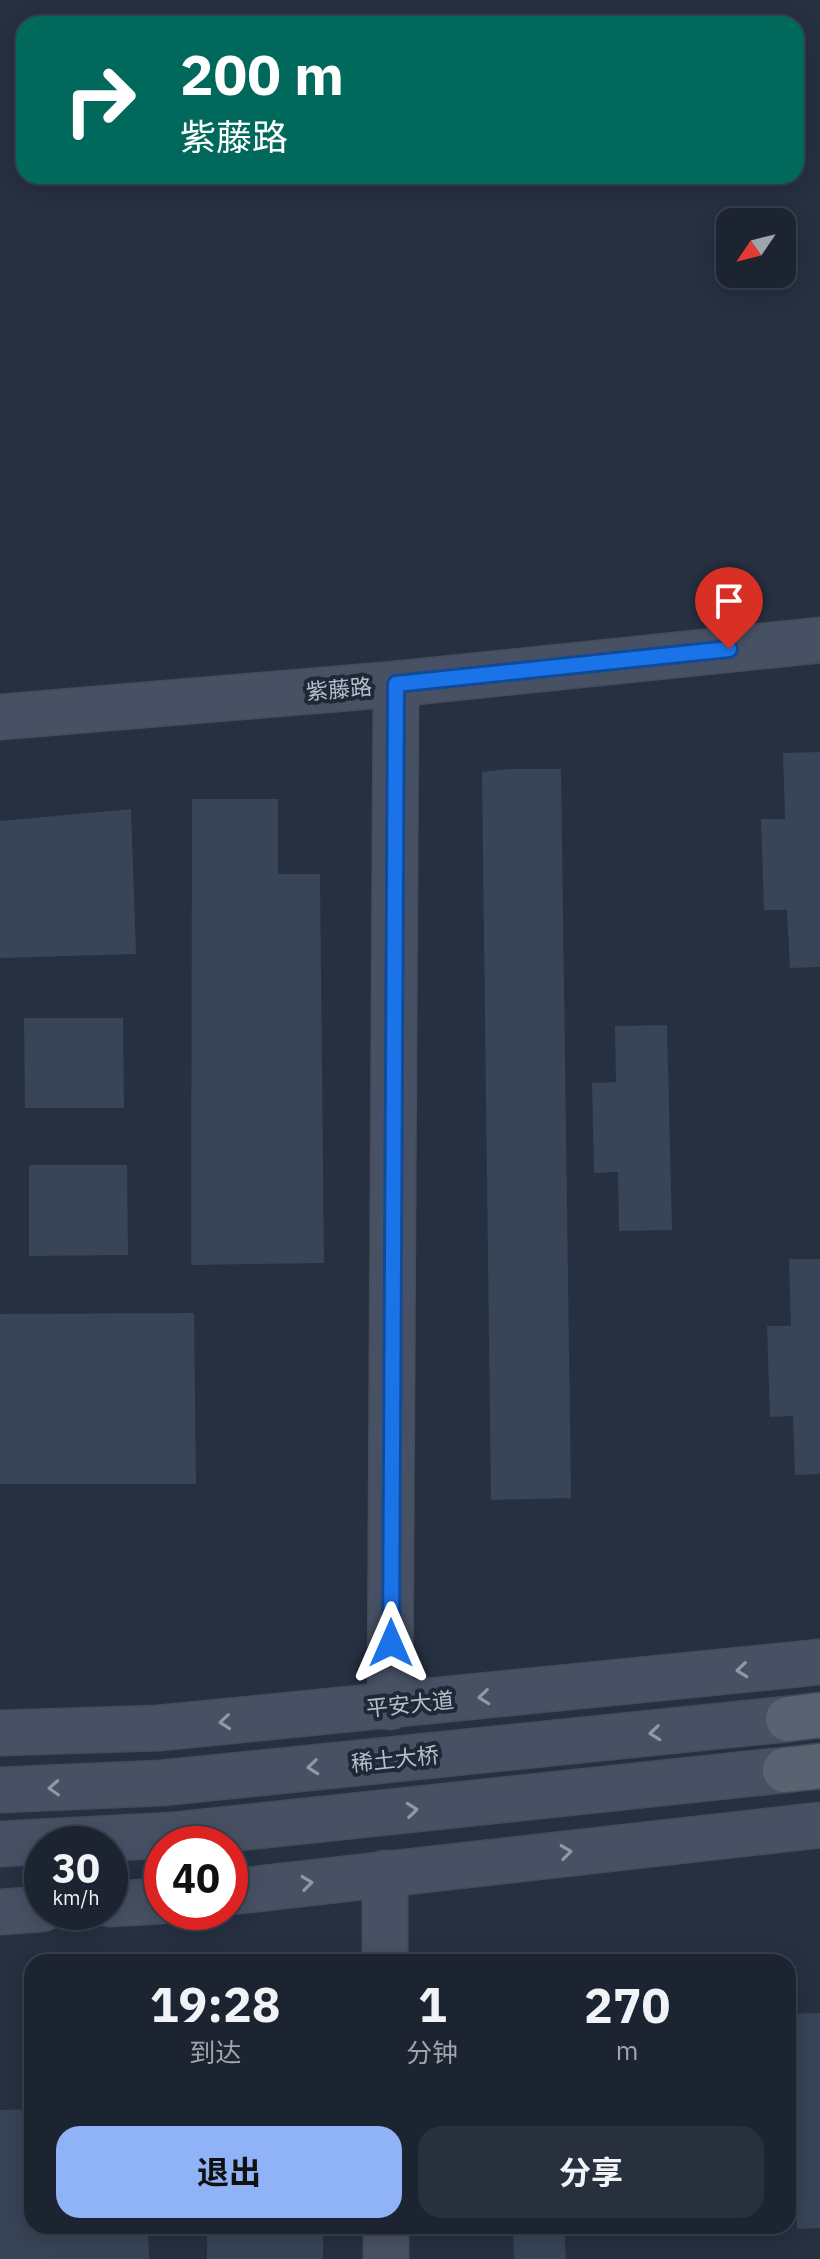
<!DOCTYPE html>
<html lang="zh">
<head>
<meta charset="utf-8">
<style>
  body { margin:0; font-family:"IBM Plex Sans","Noto Sans SC",sans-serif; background:#29303d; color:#f1f3f6; height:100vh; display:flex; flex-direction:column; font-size:30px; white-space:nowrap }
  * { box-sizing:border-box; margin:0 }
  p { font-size:26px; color:#a0a4ab }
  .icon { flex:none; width:44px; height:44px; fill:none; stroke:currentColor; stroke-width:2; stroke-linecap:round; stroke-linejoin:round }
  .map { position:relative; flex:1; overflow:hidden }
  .details { position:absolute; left:24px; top:1954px; width:772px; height:280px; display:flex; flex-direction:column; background:#1c2431; border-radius:24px; box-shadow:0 4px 20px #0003,0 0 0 2px #3a414d }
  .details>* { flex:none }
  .banner { position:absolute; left:16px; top:16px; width:788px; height:168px; border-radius:24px; box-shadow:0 4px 20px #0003,0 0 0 2px #3a414d; background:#00695c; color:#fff; overflow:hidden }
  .needle { width:52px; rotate:235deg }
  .tools { position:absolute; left:716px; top:208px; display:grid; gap:16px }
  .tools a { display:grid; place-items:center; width:80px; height:80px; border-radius:16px; background:#1c2431; box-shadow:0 4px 20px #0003,0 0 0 2px #3a414d; font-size:40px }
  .speed { position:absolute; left:24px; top:1826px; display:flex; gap:16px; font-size:40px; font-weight:700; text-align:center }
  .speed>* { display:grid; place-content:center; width:104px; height:104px; border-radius:50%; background:#1c2431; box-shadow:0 4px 20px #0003,0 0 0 2px #3a414d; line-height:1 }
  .speed small { font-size:20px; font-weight:400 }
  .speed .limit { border:12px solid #d22; background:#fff; color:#111 }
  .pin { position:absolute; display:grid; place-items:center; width:68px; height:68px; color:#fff; margin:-82px -34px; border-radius:50% 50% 50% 0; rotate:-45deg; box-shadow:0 0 8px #0007 }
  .pin .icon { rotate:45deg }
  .me { position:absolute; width:88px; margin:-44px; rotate:0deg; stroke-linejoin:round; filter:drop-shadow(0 0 6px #0008) }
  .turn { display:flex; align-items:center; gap:28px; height:168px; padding:0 32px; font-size:36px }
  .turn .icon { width:104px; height:104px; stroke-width:2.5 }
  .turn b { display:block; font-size:56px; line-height:68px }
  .eta { display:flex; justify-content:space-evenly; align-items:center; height:136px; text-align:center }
  .eta b { font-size:48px; font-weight:700; line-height:56px }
  .action { display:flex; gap:16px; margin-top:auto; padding:16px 32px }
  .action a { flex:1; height:92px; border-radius:24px; background:#90b3f7; color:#111; font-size:32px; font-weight:700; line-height:92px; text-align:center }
  .action a+a { background:#29303d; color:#f1f3f6 }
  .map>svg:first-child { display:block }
  .building { fill:#384457 }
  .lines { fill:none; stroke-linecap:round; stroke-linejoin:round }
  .secondary-casing { stroke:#444c5a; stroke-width:47 }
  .primary-casing { stroke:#444c5a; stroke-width:47 }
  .secondary { stroke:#485164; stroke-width:44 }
  .primary { stroke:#596271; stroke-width:44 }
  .oneway { stroke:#9098a7 }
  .route-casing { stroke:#114b97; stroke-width:20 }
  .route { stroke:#1a73e8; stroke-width:14 }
  .labels { text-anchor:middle; stroke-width:8; stroke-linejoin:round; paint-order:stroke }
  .street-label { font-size:22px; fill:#b7becb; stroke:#1f2836 }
</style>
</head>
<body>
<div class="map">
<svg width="820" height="2259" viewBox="0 0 820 2259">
  <rect width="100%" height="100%" fill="#263041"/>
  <g class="building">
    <path d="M 820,752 L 820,967 L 790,968 L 787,910 L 764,910 L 761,819 L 785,819 L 783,753 Z"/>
    <path d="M 510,769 L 561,769 L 571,1498 L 491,1500 L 482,772 Z"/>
    <path d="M 192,799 L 278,799 L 278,874 L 320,874 L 324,1263 L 191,1265 Z"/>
    <path d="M 131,809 L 136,954 L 0,958 L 0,821 Z"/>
    <path d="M 24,1018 L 123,1018 L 124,1108 L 25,1108 Z"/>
    <path d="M 667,1025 L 672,1230 L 619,1231 L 618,1172 L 594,1173 L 592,1083 L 616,1082 L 615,1026 Z"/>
    <path d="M 29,1165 L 127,1165 L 128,1255 L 29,1256 Z"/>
    <path d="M 789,1259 L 820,1259 L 820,1474 L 795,1475 L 793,1416 L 770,1417 L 767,1326 L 791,1326 Z"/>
    <path d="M 194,1313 L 196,1484 L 0,1484 L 0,1314 Z"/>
    <path d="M 820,2013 L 820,2228 L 797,2229 L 795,2170 L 788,2171 L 788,2080 L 792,2080 L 790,2014 Z"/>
    <path d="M 32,2109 L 32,2226 L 148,2226 L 149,2259 L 0,2259 L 0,2110 Z"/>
    <rect x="207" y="2226" width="116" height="33"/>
    <path d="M 513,2226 L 564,2226 L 566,2259 L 514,2259 Z"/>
  </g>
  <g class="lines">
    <defs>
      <g id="secondary">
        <path d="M 0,717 L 396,684 L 820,640"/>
        <path d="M 390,1707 L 396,684"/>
        <path d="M 0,1733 L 159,1728 L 820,1662"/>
        <path d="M 0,1790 L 161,1783 L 788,1719"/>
        <path d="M 0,1844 L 173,1835 L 785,1770"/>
        <path d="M 385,1873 L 385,1962"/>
        <path d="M 230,1892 L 820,1825"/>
        <path d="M 110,1904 L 162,1901"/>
        <path d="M 0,1912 L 42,1909"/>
        <path d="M 386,2226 L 386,2259"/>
      </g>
      <g id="primary">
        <path d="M 788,1719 L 820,1715"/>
        <path d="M 785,1770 L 820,1766"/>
      </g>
    </defs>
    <use href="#secondary" class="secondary-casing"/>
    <use href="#primary" class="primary-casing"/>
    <use href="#secondary" class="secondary"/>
    <use href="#primary" class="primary"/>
  </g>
  <defs><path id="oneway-chevron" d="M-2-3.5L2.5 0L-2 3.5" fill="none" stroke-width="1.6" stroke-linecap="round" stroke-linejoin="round" transform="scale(2)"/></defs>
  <g class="oneway">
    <use href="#oneway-chevron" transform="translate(742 1670) rotate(174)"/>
    <use href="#oneway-chevron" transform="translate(484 1697) rotate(174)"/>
    <use href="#oneway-chevron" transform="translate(225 1722) rotate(175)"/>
    <use href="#oneway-chevron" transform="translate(655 1733) rotate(174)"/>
    <use href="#oneway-chevron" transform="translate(313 1767) rotate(174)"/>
    <use href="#oneway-chevron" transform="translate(54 1788) rotate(177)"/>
    <use href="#oneway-chevron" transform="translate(412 1810) rotate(-6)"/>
    <use href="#oneway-chevron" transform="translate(566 1852) rotate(-7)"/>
    <use href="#oneway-chevron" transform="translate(307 1883) rotate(-7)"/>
  </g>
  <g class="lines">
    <defs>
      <path id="route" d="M 391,1643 L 396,684 L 729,649"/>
    </defs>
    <use href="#route" class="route-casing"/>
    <use href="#route" class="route"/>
  </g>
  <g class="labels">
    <g class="street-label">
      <text transform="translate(339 689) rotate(-5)" y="8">紫藤路</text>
      <text transform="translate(410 1704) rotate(-6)" y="8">平安大道</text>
      <text transform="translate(395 1759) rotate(-6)" y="8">稀土大桥</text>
    </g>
  </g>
</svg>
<div class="tools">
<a><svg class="needle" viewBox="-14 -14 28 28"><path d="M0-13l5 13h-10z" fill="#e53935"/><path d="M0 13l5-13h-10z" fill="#a0a4ab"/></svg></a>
</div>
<div class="speed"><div>30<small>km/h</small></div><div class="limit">40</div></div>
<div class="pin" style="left:729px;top:649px;background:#d93025"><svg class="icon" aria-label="arrive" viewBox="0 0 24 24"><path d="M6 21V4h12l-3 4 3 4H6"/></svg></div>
<svg class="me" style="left:391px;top:1643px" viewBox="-20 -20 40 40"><path d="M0-17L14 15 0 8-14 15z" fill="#1a73e8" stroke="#fff" stroke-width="4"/></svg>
<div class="banner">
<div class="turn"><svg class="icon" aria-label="right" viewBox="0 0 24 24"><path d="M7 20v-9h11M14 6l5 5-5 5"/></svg><div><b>200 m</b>紫藤路</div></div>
</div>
<section class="details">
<div class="eta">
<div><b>19:28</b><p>到达</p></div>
<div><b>1</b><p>分钟</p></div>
<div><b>270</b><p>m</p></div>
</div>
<div class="action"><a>退出</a><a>分享</a></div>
</section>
</div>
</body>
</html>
